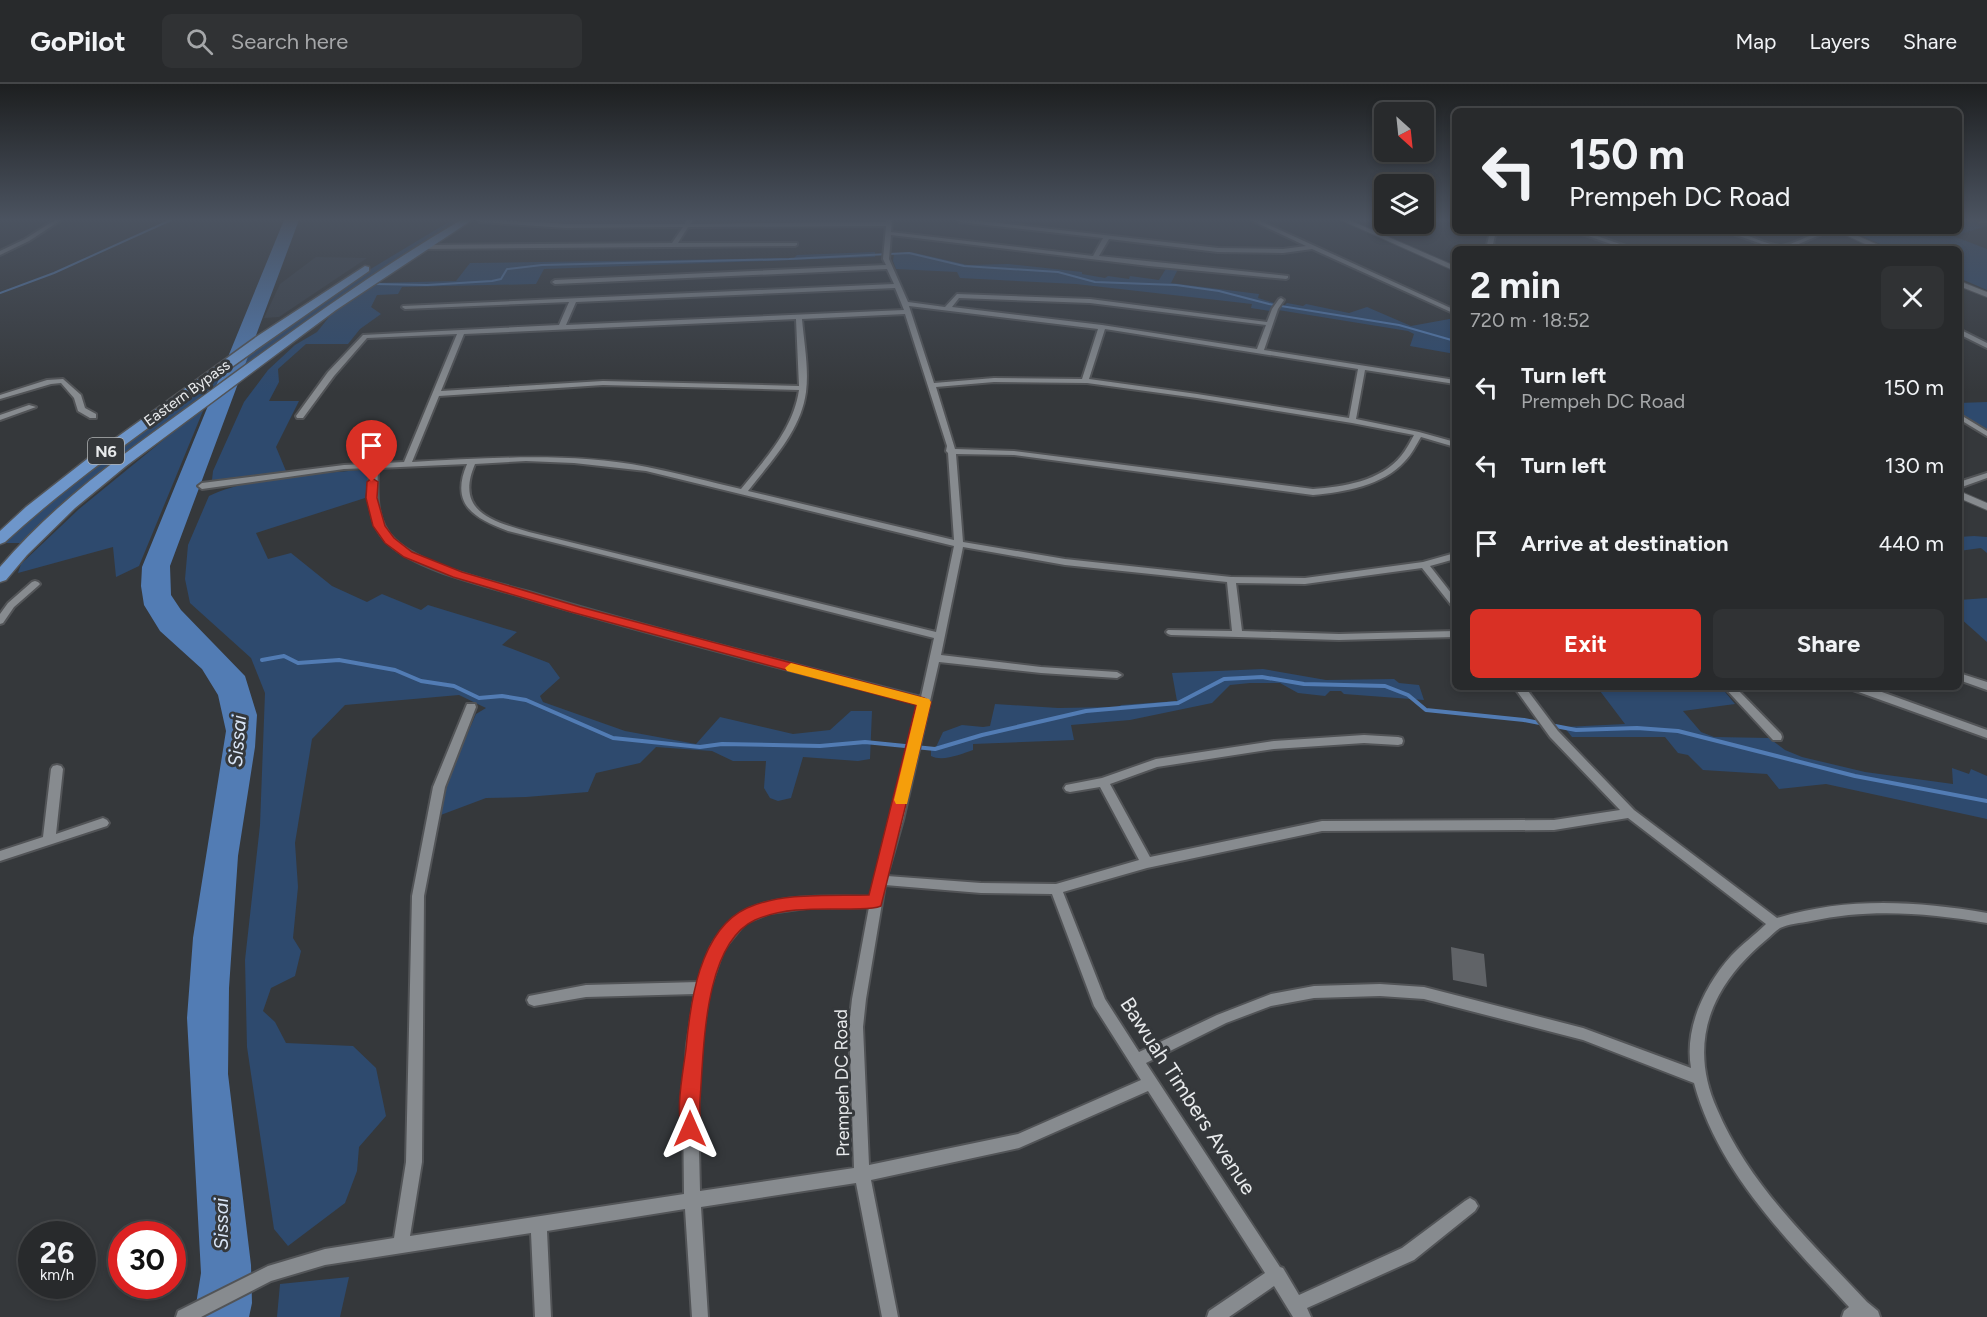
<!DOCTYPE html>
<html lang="en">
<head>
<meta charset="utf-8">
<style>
  body { margin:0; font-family:Figtree,sans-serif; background:#303234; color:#f1f3f6; height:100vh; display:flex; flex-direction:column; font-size:22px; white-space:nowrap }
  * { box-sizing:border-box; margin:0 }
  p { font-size:20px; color:#a5a7a9 }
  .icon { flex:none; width:33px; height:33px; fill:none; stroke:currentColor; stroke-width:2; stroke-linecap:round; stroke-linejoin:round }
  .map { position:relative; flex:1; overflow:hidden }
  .side { position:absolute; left:1452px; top:162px; width:510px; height:444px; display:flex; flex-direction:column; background:#282a2c; border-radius:9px; box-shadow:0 3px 9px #0003,0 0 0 2px #444648 }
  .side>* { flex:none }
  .hud { position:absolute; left:1452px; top:24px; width:510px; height:126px; border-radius:9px; box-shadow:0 3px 9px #0003,0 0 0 2px #444648; background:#282a2c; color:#f1f3f6; overflow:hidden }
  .needle { width:39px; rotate:153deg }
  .tools { position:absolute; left:1374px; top:18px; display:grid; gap:12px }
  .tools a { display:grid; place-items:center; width:60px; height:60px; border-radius:9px; background:#282a2c; box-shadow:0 3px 9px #0003,0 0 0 2px #444648; font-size:30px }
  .speed { position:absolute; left:18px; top:1137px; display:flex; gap:12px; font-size:30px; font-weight:700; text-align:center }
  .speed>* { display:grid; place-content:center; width:78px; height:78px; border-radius:50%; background:#282a2c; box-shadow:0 3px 9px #0003,0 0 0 2px #444648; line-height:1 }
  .speed small { font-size:15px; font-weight:400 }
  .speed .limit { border:9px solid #d22; background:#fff; color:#111 }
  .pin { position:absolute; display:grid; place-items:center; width:51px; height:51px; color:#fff; margin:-62px -26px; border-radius:50% 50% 50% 0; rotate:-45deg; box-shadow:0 0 6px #0007 }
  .pin .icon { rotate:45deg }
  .me { position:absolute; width:66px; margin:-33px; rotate:0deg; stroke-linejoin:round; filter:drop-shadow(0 0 4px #0008) }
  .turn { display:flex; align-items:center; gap:21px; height:126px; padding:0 18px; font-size:27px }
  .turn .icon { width:78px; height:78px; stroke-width:2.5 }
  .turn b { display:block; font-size:42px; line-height:51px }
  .round { display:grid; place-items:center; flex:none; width:63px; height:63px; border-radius:9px; background:#303234 }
  .headline { display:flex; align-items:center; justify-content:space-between; height:102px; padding:0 18px }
  h1 { font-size:36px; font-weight:700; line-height:45px }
  .cta { display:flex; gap:12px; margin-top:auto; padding:12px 18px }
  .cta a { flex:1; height:69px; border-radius:9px; background:#d93025; color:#fff; font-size:24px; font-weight:700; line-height:69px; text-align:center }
  .cta a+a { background:#303234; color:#f1f3f6 }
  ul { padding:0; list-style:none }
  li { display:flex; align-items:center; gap:18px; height:78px; padding:0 18px }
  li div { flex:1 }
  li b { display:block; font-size:22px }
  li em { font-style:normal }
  header { display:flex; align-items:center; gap:36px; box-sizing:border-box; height:84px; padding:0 30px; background:#282a2c; border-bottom:2px solid #444648 }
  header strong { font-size:28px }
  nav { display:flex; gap:33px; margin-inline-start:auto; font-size:21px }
  .search { width:420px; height:54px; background:#303234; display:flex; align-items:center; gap:15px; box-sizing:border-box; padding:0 21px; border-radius:9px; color:#a5a7a9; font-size:22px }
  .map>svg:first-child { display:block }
  .built { fill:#3c424a }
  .green { fill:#2e4a6e }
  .water { fill:#527cb4 }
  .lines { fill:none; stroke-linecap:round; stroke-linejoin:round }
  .stream-far1 { stroke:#527cb4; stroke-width:2 }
  .stream { stroke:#527cb4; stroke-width:4 }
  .building { fill:#606367 }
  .minor-casing { stroke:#525457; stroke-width:4 }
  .tertiary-casing { stroke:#525457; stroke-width:2 }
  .trunk-casing { stroke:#525457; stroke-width:3 }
  .minor { fill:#878b8f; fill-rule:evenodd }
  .tertiary { fill:#878b8f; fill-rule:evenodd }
  .trunk { fill:#6e96ca; fill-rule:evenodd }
  .route { fill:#d93025; stroke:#8d1f18; stroke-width:1.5 }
  .slow { fill:#f59e0b }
  .labels { text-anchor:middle; stroke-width:6; stroke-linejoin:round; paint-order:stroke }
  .far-street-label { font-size:15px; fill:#e8eaec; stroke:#35383b }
  .shield { fill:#35383b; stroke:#b2b5b7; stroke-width:1.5 }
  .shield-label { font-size:16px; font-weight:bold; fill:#e8eaec }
  .street-label { font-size:18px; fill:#e8eaec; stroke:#35383b }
  .water-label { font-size:20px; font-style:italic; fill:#d9e5f6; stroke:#35383b }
  .near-street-label { font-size:21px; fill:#e8eaec; stroke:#35383b }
</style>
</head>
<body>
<header>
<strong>GoPilot</strong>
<div class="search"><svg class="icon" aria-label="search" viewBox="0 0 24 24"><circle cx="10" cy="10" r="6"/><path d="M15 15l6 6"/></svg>Search here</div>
<nav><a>Map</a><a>Layers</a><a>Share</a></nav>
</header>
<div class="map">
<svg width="1987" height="1233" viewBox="0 0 1987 1233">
  <rect width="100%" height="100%" fill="#35383b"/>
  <path class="built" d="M 316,173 L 367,174 L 279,233 L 264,234 L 280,200 Z"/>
  <g class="green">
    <path d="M 452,136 L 464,136 L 323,225 L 237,288 L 222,287 L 359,192 Z"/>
    <path d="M 1959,136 L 1987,136 L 1987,142 L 1953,152 L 1987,165 L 1987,206 L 1959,194 L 1959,165 L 1892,165 L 1850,147 L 1959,147 Z"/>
    <path d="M 875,168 L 875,173 L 544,185 L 536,200 L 402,203 L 398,210 L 377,211 L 371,223 L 381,230 L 360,245 L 348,260 L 306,260 L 278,285 L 279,298 L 269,317 L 299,317 L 276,363 L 286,387 L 212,396 L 213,387 L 244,318 L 268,286 L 295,261 L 317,248 L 337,223 L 374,199 L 456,197 L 470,179 L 794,174 L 797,171 Z"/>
    <path d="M 911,168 L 968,181 L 1008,180 L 1082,188 L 1082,190 L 1105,194 L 1108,192 L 1129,195 L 1130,192 L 1159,196 L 1167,183 L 1178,185 L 1171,199 L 1259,210 L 1258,214 L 1284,222 L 1287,219 L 1303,222 L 1306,220 L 1349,229 L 1367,223 L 1411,242 L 1455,234 L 1455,270 L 1410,262 L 1414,250 L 1408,247 L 1272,225 L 1270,227 L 1251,224 L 1252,220 L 1076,200 L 960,194 L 957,188 L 896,185 L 893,177 L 894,170 Z"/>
    <path d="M 218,290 L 233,291 L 28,459 L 5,459 L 88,385 Z"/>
    <path d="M 1987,318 L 1987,347 L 1959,328 L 1959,319 Z"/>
    <path d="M 205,322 L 139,482 L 116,493 L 113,463 L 18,489 L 21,480 L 79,425 Z"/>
    <path d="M 370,385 L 365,414 L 256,449 L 268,475 L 291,469 L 332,502 L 367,518 L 382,510 L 421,526 L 428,521 L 517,548 L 502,561 L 549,579 L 560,594 L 540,612 L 543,618 L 625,647 L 696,660 L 720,633 L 793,650 L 830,646 L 851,627 L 872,627 L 870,675 L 858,677 L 803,673 L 791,714 L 778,717 L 770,714 L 764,704 L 766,677 L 733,677 L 712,667 L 656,663 L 640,679 L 596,689 L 588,708 L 526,713 L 486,714 L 438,732 L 443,706 L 476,630 L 486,624 L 459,611 L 345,621 L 312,655 L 295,759 L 298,803 L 293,854 L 301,867 L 295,892 L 271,904 L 263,927 L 275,938 L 286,959 L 353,962 L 376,984 L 386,1032 L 359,1063 L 357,1087 L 345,1119 L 288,1162 L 274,1145 L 247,963 L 245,876 L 260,741 L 265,609 L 251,574 L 190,519 L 185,495 L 188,461 L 209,412 C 250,392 324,390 370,385 Z"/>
    <path d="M 1974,452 L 1987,453 L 1987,469 L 1981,464 L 1959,467 L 1959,453 Z"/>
    <path d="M 1987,514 L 1987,558 L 1959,533 L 1959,516 Z"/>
    <path d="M 1263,585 L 1326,596 L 1394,595 L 1399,599 L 1419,601 L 1424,616 L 1344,610 L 1341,607 L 1330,607 L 1325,612 L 1298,609 L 1280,599 L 1250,599 L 1230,601 L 1212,619 L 1130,636 L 1071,641 L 1074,656 L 973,660 L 973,666 C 961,670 943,678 931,672 L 931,666 L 936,663 L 943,648 L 962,641 L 983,643 L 990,642 L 995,620 L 1058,624 L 1118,623 L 1121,621 L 1177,617 L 1172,589 Z"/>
    <path d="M 1597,603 L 1721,603 L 1735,620 L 1683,627 L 1701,648 L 1714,653 L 1769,654 L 1785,666 L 1802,673 L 1865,688 L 1953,700 L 1952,684 L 1969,690 L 1971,685 L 1987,692 L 1987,735 L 1826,700 L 1779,705 L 1767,690 L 1703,686 L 1688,671 L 1678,669 L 1665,653 L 1572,653 L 1564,643 L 1625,640 Z"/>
    <path d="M 349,1193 L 340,1233 L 277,1233 L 280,1200 Z"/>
  </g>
  <path class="water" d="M 284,136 L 299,136 L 170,482 L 171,511 L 181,526 L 245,592 L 257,631 L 255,663 L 238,772 L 229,904 L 228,990 L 251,1181 L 252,1219 L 249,1233 L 194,1233 L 201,1189 L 187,934 L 193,854 L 226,647 L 218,611 L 202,585 L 160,547 L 144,521 L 141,502 L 142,483 Z"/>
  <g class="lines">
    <g class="stream-far1">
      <path d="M 374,200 L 427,201 L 492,197 L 501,195 L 507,185 L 542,181 L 789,175 L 909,169 L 964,182 L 1058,188 L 1095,198 L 1176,201 L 1219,207 L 1269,220 L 1399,241 L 1455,257"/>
      <path d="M 0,209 L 54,189 L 171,136"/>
    </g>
    <path class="stream" d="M 262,576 L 284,572 L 298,579 L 339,576 L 395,586 L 421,597 L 454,602 L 479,614 L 502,612 L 526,616 L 613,654 L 700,663 L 722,660 L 820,662 L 865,658 L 935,665 L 982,651 L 1086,627 L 1178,619 L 1224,595 L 1262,593 L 1304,600 L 1385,602 L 1408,611 L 1426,626 L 1524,636 L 1576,646 L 1637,644 L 1678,647 L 1855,692 L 1987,717"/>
  </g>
  <path class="building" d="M 1451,863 L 1484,870 L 1487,903 L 1453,896 Z"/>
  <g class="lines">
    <defs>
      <g id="minor">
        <path d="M 55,136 L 61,136 L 29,157 L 0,171 L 0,167 L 25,155 Z"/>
        <path d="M 477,136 L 499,136 L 566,140 L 685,140 L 687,136 L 693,136 L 691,140 L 886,138 L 886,136 L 892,136 L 891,148 L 1093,172 L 1103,154 L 960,138 L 957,136 L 972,136 L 1218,164 L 1283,165 L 1306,162 L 1251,136 L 1258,136 L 1455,226 L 1455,230 L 1453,229 L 1312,165 L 1283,169 L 1218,168 L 1109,155 L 1099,172 L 1288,192 L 1288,194 L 1286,195 L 1149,182 L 891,151 L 889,175 L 908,218 L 945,223 L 957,210 L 1090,215 L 1267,238 L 1272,225 L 1279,215 L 1281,214 L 1284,216 L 1278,225 L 1264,266 L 1455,296 L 1455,300 L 1365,286 L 1356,335 L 1419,348 L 1455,358 L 1455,363 L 1421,353 C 1416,361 1412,370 1405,377 C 1383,402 1344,408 1313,411 L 1014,371 L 956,370 L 963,458 L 1065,475 L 1231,493 L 1305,494 L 1423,478 L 1455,469 L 1455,475 L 1430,482 L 1455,514 L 1455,523 L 1452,522 L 1422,484 L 1305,500 L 1236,499 L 1242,547 L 1339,550 L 1455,547 L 1455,553 L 1339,556 L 1171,551 L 1168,550 L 1166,548 L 1168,546 L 1232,547 L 1227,498 L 1065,481 L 963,463 L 941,571 L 1041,583 L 1117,588 L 1122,591 L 1117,594 L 1041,589 L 939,578 L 903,736 L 887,792 L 981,799 L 1056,800 L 1139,776 L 1100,703 L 1070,708 L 1066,707 L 1064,704 L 1066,701 L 1102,694 L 1156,675 L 1274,657 L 1364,651 L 1398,653 L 1402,654 L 1403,657 L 1402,660 L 1398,661 L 1364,659 L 1274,665 L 1157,683 L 1110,700 L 1150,773 L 1322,737 L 1554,736 L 1620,726 L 1550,653 L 1514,603 L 1525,603 L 1558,647 L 1634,726 L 1777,834 C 1846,813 1916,817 1987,829 L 1987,839 C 1928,829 1870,824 1811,837 C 1801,839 1788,840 1780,844 C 1775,847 1770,853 1766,856 C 1747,872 1731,889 1719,911 C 1699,948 1700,987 1717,1025 C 1749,1101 1812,1159 1867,1218 L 1878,1227 L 1880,1233 L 1842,1233 L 1844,1227 L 1849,1223 C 1788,1156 1718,1089 1694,999 L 1583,956 L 1424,915 L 1380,912 L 1314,914 L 1271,922 L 1226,939 L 1146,979 L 1280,1183 L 1283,1184 L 1299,1211 L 1402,1164 L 1465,1117 L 1470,1114 L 1475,1117 L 1478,1122 L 1475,1127 L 1414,1176 L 1307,1224 L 1311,1233 L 1293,1233 L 1274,1202 L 1229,1233 L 1207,1233 L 1209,1227 L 1265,1189 L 1148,1007 L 1019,1064 L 871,1096 L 898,1233 L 882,1233 L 856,1099 L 701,1123 L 708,1233 L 692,1233 L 685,1125 L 547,1147 L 551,1233 L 535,1233 L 531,1149 L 325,1181 L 271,1197 L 201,1233 L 176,1233 L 178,1227 L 268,1182 L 325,1165 L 394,1154 L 406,1078 L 412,812 L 433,703 L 467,620 L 475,620 L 476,623 L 445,703 L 424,812 L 422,1078 L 410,1152 L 684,1110 L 683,1022 L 687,961 L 695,910 L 586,913 L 534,922 L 529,920 L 527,916 L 529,912 L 586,901 L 699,898 C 703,886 706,870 713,859 C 719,850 729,837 738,831 C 770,809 833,812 871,813 L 919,620 C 787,585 654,552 524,513 C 485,501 419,487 389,460 C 367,441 368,411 370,384 L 344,385 L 202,405 L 198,402 L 202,399 L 344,381 L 404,378 L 457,250 L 367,254 L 334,292 L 303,334 L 297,334 L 296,332 L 328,288 L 363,251 L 559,241 L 569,218 L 405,225 L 402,223 L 403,222 L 894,200 L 887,185 L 555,200 L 552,198 L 555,196 L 886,181 L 883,175 L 886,142 L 688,143 L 678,159 L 797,159 L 797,161 L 795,162 L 421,165 L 418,163 L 421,161 L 672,159 L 683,143 L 566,144 L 480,138 ZM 895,204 L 904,226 L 566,241 L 576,218 ZM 959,214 L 1090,219 L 1266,241 L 1257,265 L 1102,241 L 952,223 ZM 909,222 L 1098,245 L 1082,295 L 994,294 L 934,299 ZM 905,230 L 947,362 L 946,367 L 948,369 L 954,456 L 748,407 C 771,377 801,347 806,308 C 809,284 804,259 802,235 ZM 796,235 L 799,302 L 603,297 L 441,307 L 464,250 ZM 1105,245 L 1358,285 L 1349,334 L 1197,310 L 1089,295 ZM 994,298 L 1087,299 L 1197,314 L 1352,339 L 1414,351 C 1410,358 1406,366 1401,372 C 1381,397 1343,403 1313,405 L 1014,367 L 955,365 L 936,303 ZM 603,301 L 799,306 C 793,346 765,375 741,405 C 710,398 678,389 647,383 C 569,368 490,374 412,378 L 439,312 ZM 526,377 L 574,379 L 646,387 L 954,462 L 936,548 L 529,448 C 491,437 455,427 475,380 ZM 467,380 C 450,420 473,434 508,447 L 934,554 L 921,613 C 790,579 659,547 529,508 C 491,497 424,483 395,456 C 375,438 377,409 378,384 ZM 1628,734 L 1766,840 C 1755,851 1742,860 1731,872 C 1705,901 1684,944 1691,984 L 1583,944 L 1424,903 L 1380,900 L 1314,902 L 1271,910 L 1217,931 L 1139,968 L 1105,915 L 1063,808 L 1147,784 L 1322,747 L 1554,746 ZM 885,801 L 981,809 L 1052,810 L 1094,922 L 1141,996 L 1018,1050 L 869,1081 L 863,943 L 866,915 ZM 869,823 L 852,915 L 849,943 L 854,1084 L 700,1107 L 698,1022 L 701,961 L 709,907 L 723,866 L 745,839 L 770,829 L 806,824 Z"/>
        <path d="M 1982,136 L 1987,136 L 1987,139 L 1980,139 L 1979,138 Z"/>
        <path d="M 1490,147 L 1496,147 L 1493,160 L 1499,165 L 1492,165 L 1487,161 Z"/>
        <path d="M 1574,147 L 1583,147 L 1634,165 L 1625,165 Z"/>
        <path d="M 1725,147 C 1745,147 1762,160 1780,162 C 1791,163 1813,147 1829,147 L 1787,165 L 1776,165 Z"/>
        <path d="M 1959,245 L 1987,259 L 1987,264 L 1959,250 Z"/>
        <path d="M 63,295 L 81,311 L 85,324 L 96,330 L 96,334 L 90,334 L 78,327 L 74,314 L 61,299 L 51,300 L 0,315 L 0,311 L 47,296 Z"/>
        <path d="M 29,321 L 36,323 L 0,336 L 0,331 Z"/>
        <path d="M 1959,330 L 1987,347 L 1987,352 L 1959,335 Z"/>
        <path d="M 1987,389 L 1987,394 L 1959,404 L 1959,398 Z"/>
        <path d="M 35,497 L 38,498 L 40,500 L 38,502 L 14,523 L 3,539 L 0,540 L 0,530 L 8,519 L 32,498 Z"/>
        <path d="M 1959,589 L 1987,598 L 1987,606 L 1959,596 Z"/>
        <path d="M 1724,603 L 1735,603 L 1781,650 L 1782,653 L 1781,656 L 1773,656 Z"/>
        <path d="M 1852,603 L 1868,603 L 1987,646 L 1987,654 L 1853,606 Z"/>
        <path d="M 57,681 L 61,682 L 63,685 L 56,750 L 103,734 L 107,736 L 109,739 L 107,742 L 0,777 L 0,767 L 43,753 L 51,685 L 53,682 Z"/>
      </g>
      <g id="tertiary">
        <path d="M 1341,136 L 1349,136 L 1455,182 L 1455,187 Z"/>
        <path d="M 1837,147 L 1847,147 L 1887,165 L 1876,165 Z"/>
        <path d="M 1959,197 L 1987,208 L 1987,213 L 1959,202 Z"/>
        <path d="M 1959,407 L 1987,419 L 1987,426 L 1959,414 Z"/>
      </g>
      <g id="trunk">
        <path d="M 461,136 L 472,136 L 336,226 L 126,382 L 75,424 L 27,471 L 6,496 L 0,498 L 0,483 C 57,416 128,367 198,316 C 284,253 369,190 461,136 Z"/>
        <path d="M 365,182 L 369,183 L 369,187 C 301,234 233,281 167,330 C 111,371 56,411 5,458 L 0,460 L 0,447 L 26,423 L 91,372 L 259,251 Z"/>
      </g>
    </defs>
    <use href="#minor" class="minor-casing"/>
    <use href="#tertiary" class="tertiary-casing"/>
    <use href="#trunk" class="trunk-casing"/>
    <use href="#minor" class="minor"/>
    <use href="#tertiary" class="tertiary"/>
    <use href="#trunk" class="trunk"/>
  </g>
  <linearGradient id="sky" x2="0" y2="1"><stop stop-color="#1d1f20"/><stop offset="0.44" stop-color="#4b5360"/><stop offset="1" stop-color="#4b5360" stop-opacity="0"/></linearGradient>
  <rect width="1987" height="308" fill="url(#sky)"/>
  <path class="route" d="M 372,394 L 378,398 L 377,414 L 385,442 L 394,454 L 412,468 L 462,488 L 580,523 L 924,614 L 931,618 L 881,822 C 871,826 860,824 850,825 C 819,825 784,823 755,836 C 703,860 704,967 700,1016 C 699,1028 702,1040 697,1052 L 690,1054 L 684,1052 C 674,1030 683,989 686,965 C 690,920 699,846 747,824 C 783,808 830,812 869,811 L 916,621 L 571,528 L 453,493 L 404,473 L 385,459 L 373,442 L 366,414 L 367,398 Z"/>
  <path class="slow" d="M 791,579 L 929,615 L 931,618 L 907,720 L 896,720 L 894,716 L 917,621 L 787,587 L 785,584 Z"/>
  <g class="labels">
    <g class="far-street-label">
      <text transform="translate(187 309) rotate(-36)" y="5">Eastern Bypass</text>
    </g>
    <rect class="shield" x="88" y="354" width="36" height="26" rx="4.5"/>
    <g class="shield-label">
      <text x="106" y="373">N6</text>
    </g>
    <g class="street-label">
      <text transform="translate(842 999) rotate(-91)" y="6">Prempeh DC Road</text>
    </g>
    <g class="water-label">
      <text transform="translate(237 657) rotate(-85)" y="7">Sissai</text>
      <text transform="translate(221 1140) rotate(-90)" y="7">Sissai</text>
    </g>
    <g class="near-street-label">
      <text transform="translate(1188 1012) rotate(57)" y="7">Bawuah Timbers Avenue</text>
    </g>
  </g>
</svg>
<div class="tools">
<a><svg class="needle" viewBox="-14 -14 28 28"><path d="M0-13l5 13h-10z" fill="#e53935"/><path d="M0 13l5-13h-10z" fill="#a5a7a9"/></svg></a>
<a><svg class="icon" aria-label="layers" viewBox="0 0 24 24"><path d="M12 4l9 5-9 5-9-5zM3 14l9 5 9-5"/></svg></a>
</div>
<div class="speed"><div>26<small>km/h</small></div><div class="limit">30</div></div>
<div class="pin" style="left:372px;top:398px;background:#d93025"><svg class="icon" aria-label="arrive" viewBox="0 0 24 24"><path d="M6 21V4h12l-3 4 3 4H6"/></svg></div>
<svg class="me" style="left:690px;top:1045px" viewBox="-20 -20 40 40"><path d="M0-17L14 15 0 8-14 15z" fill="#d93025" stroke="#fff" stroke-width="4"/></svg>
<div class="hud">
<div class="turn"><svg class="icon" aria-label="left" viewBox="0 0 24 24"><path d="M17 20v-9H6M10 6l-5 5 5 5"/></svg><div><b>150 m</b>Prempeh DC Road</div></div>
</div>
<section class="side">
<div class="headline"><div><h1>2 min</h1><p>720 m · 18:52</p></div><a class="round"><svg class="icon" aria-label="close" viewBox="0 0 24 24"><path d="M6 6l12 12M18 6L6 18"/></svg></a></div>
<ul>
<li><svg class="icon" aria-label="left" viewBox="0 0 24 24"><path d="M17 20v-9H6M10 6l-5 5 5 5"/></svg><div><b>Turn left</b><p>Prempeh DC Road</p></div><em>150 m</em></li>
<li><svg class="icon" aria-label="left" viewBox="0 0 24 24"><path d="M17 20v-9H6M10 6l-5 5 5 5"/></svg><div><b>Turn left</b></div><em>130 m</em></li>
<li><svg class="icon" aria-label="arrive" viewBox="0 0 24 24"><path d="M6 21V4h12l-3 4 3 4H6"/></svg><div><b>Arrive at destination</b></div><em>440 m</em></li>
</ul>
<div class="cta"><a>Exit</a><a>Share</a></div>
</section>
</div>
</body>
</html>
